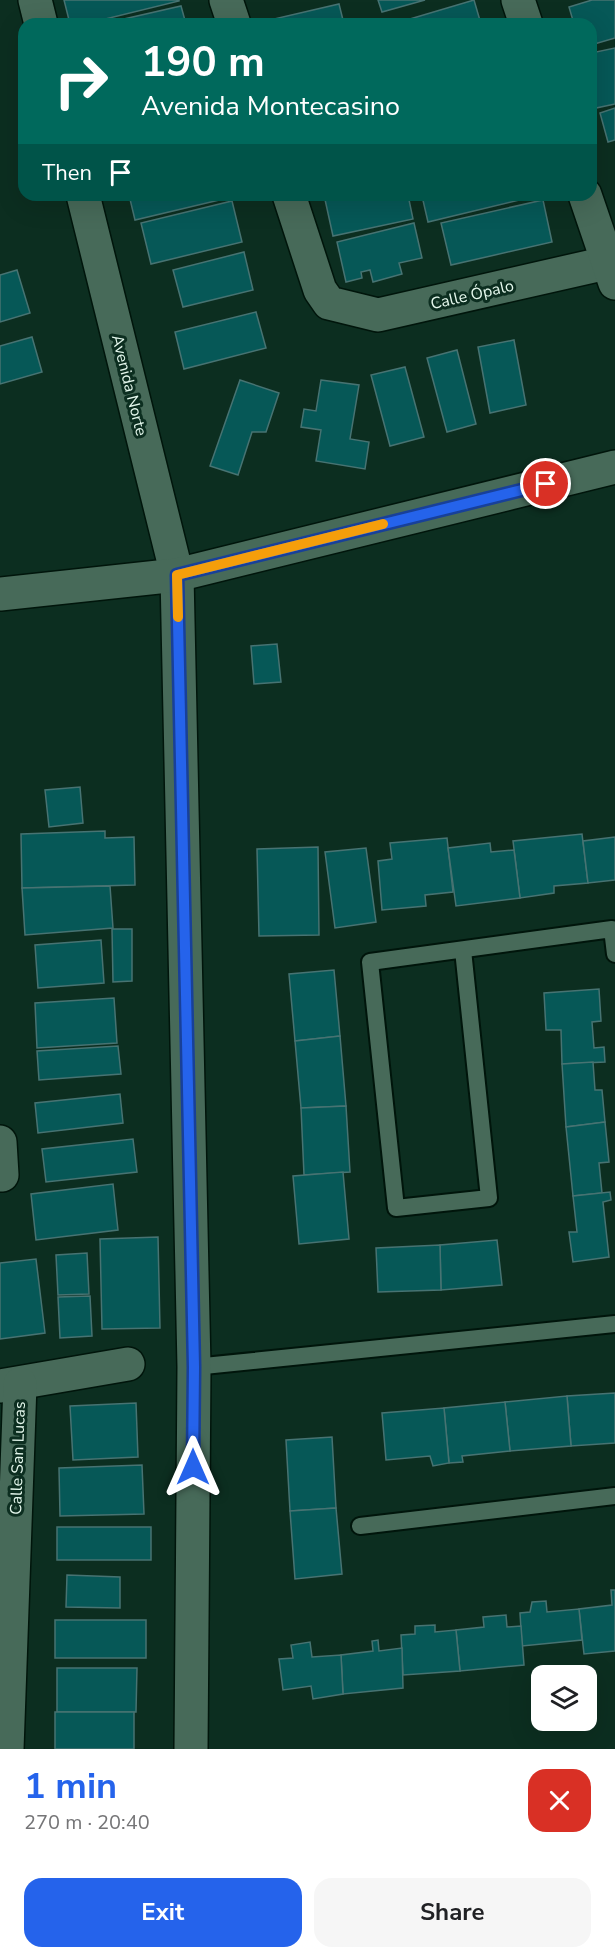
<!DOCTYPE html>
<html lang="en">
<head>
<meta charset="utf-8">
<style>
  body { margin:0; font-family:"Nunito Sans",sans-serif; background:#f6f6f6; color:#202124; height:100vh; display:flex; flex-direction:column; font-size:22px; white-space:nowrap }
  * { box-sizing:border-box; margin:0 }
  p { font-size:20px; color:#757577 }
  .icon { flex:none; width:33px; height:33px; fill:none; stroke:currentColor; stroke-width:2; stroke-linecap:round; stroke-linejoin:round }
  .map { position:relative; height:1749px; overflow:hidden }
  .panel { display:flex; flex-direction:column; background:#fff; flex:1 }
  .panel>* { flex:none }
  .hud { position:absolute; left:18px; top:18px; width:579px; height:183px; border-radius:18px; box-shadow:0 6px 24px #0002; background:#00695c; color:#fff; overflow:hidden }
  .tools { position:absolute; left:531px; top:1665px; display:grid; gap:12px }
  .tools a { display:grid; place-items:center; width:66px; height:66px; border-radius:12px; background:#fff; box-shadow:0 6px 24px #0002; font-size:30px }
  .pin { position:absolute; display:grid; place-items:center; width:51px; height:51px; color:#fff; margin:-26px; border:3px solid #fff; border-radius:50%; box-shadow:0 2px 6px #0007 }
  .me { position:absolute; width:66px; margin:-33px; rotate:0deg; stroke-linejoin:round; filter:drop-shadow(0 0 4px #0008) }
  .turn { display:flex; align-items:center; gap:21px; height:126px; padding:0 24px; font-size:27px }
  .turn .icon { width:78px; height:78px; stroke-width:2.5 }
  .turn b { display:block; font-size:42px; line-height:51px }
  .then { display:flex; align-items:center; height:57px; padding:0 24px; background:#0003; gap:12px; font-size:22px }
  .round { display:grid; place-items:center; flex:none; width:63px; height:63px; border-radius:18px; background:#f6f6f6 }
  .head { display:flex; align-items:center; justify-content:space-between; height:102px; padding:0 24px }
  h1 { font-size:36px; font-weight:700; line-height:45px; color:#2563eb }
  .primary-button { display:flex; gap:12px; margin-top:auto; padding:12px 24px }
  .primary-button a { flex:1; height:69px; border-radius:18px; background:#2563eb; color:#fff; font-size:24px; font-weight:700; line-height:69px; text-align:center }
  .primary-button a+a { background:#f6f6f6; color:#202124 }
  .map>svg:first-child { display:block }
  .building { fill:#065857; stroke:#477372; stroke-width:1.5 }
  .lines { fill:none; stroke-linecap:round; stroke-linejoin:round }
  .service-casing { stroke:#00150b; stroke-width:20 }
  .minor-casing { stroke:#00150b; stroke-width:36 }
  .tertiary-casing { stroke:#00150b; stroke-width:36 }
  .service { stroke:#476a59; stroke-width:16 }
  .minor { stroke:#476a59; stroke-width:33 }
  .tertiary { stroke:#476a59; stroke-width:33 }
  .route-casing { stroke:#184099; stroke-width:15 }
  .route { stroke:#2563eb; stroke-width:10 }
  .slow { stroke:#f59e0b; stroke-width:10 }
  .labels { text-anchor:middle; stroke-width:6; stroke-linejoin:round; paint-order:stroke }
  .street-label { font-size:16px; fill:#e5f8ed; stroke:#0c2e20 }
</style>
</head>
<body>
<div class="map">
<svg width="615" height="1749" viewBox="0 0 615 1749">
  <rect width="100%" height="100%" fill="#0c2e20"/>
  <g class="building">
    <path d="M 64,0 L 179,0 L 179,1 L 85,24 L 70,24 Z"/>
    <path d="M 378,0 L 425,0 L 382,12 Z"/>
    <path d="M 474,0 L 481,24 L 393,24 Z"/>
    <path d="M 592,0 L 615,0 L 615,38 L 591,45 L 591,24 L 574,24 L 569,7 Z"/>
    <path d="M 339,4 L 344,24 L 275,24 L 274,19 Z"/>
    <path d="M 181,6 L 186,24 L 102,24 Z"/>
    <path d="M 615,48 L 615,104 L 596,108 L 591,86 L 591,53 Z"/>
    <path d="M 615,108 L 615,140 L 608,142 L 600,113 Z"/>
    <path d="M 129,195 L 231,195 L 232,197 L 135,220 Z"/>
    <path d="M 324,195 L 408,195 L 413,219 L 333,236 Z"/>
    <path d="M 427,195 L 536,195 L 536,196 L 428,222 L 422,196 Z"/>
    <path d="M 543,200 L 552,242 L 451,265 L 441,223 Z"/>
    <path d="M 232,201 L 242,242 L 151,264 L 141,223 Z"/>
    <path d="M 414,223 L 422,258 L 399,263 L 402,274 L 373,282 L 370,270 L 361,272 L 362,278 L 346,282 L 337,242 Z"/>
    <path d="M 244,252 L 253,290 L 183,307 L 173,270 Z"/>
    <path d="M 17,270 L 30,313 L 0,322 L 0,275 Z"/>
    <path d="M 256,312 L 266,348 L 184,369 L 175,332 Z"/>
    <path d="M 32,337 L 42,372 L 0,384 L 0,346 Z"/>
    <path d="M 514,340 L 526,405 L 490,413 L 478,347 Z"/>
    <path d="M 457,350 L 476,424 L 447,432 L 427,358 Z"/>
    <path d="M 405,367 L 424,437 L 390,446 L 371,375 Z"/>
    <path d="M 240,380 L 279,393 L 266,432 L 252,432 L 238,475 L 210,466 Z"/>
    <path d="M 321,380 L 359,385 L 350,439 L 369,442 L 365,469 L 316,461 L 321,430 L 301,427 L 304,409 L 316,411 Z"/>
    <path d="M 277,644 L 281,682 L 254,684 L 251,646 Z"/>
    <path d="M 80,787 L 83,823 L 49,827 L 45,790 Z"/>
    <path d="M 105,831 L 105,838 L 134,837 L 135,885 L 22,888 L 21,834 Z"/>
    <path d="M 582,834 L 588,883 L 554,886 L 554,893 L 520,898 L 513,841 Z"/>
    <path d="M 615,837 L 615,880 L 588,883 L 583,841 Z"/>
    <path d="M 447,838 L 453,892 L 425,895 L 426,906 L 382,910 L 378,861 L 392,859 L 390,843 Z"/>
    <path d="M 490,843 L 491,852 L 514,850 L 520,898 L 456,906 L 448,848 Z"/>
    <path d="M 318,847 L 319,935 L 259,936 L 257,849 Z"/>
    <path d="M 366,848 L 376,922 L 335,928 L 325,852 Z"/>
    <path d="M 110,886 L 113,928 L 25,935 L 22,888 Z"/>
    <path d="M 112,929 L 132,929 L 132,981 L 113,982 Z"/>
    <path d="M 101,940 L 104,983 L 38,988 L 35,945 Z"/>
    <path d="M 334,970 L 340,1036 L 295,1041 L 289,974 Z"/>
    <path d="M 599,989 L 601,1021 L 592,1022 L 594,1048 L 604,1047 L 605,1062 L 562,1064 L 561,1030 L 546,1030 L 544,993 Z"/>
    <path d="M 114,998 L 117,1043 L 37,1048 L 35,1003 Z"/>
    <path d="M 340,1036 L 346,1106 L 301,1108 L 295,1041 Z"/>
    <path d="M 118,1046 L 121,1074 L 39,1080 L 37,1051 Z"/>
    <path d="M 593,1062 L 595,1090 L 602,1090 L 605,1122 L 566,1127 L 562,1064 Z"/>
    <path d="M 120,1094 L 123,1123 L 38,1133 L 35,1103 Z"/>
    <path d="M 346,1106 L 350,1172 L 304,1175 L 301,1108 Z"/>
    <path d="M 605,1122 L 609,1162 L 599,1163 L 602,1193 L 573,1196 L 566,1127 Z"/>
    <path d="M 133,1139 L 137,1172 L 46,1182 L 42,1149 Z"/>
    <path d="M 343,1172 L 349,1239 L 299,1244 L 293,1176 Z"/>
    <path d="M 113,1184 L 118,1230 L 36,1240 L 31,1194 Z"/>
    <path d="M 610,1192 L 611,1200 L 603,1202 L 609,1257 L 573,1262 L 569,1232 L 577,1232 L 573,1196 Z"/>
    <path d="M 158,1237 L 160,1328 L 102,1329 L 100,1239 Z"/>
    <path d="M 497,1240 L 502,1285 L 441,1290 L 440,1245 Z"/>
    <path d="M 440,1245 L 441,1290 L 378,1292 L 376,1248 Z"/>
    <path d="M 87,1253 L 89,1294 L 58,1295 L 56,1255 Z"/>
    <path d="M 36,1259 L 45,1333 L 0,1339 L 0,1263 Z"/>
    <path d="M 90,1296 L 92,1336 L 60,1338 L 58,1297 Z"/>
    <path d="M 615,1393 L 615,1443 L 571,1446 L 567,1396 Z"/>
    <path d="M 567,1396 L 571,1446 L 510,1451 L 505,1402 Z"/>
    <path d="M 505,1402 L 510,1451 L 462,1456 L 463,1462 L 449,1463 L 444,1408 Z"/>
    <path d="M 136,1403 L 138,1457 L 73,1460 L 70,1406 Z"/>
    <path d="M 444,1408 L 449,1463 L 433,1466 L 430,1456 L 386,1460 L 382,1413 Z"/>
    <path d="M 332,1437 L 336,1508 L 290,1511 L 286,1440 Z"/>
    <path d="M 142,1465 L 144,1514 L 60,1516 L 59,1468 Z"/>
    <path d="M 336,1508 L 342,1574 L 295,1579 L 290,1511 Z"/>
    <rect x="57" y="1527" width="94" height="33"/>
    <path d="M 67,1575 L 120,1577 L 120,1608 L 66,1607 Z"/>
    <path d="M 611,1590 L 615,1590 L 615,1651 L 584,1654 L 579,1609 L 612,1605 Z"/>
    <path d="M 546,1601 L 547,1612 L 579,1609 L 582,1640 L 522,1646 L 520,1613 L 530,1612 L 532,1602 Z"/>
    <path d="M 506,1615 L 507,1627 L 521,1626 L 524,1665 L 460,1671 L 456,1630 L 484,1627 L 483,1617 Z"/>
    <rect x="55" y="1620" width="91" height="38"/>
    <path d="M 435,1625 L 435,1632 L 456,1630 L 460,1671 L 403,1675 L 401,1635 L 415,1634 L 415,1626 Z"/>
    <path d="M 378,1640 L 379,1651 L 402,1648 L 403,1688 L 343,1694 L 341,1655 L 373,1651 L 372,1641 Z"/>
    <path d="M 310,1642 L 312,1657 L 341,1655 L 343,1694 L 313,1699 L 311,1686 L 283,1690 L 279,1659 L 293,1658 L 291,1645 Z"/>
    <path d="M 57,1668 L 137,1668 L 136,1712 L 57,1712 Z"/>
    <rect x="55" y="1712" width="79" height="37"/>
  </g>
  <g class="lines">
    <defs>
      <g id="service">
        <path d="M 463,950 L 489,1198 L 396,1208 L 370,962 L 612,929 L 615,954"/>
        <path d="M 194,1367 L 615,1324"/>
        <path d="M 360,1526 L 615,1496"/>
      </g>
      <g id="minor">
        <path d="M 226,0 L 234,24"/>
        <path d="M 518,0 L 526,24"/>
        <path d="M 289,195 L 320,290 L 329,303 L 378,315 L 615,261"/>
        <path d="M 585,195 L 615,283"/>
        <path d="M 0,1142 L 2,1175"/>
        <path d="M 0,1386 L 128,1364"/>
        <path d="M 7,1749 L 20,1384"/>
      </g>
      <g id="tertiary">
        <path d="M 35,0 L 41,24"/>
        <path d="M 83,195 L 177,575 L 194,1367 L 191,1749"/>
        <path d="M 0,594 L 177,575 L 615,467"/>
      </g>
    </defs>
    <use href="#service" class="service-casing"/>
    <use href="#minor" class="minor-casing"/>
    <use href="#tertiary" class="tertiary-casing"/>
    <use href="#service" class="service"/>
    <use href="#minor" class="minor"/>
    <use href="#tertiary" class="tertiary"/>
  </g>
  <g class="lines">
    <defs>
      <path id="route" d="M 193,1467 L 194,1367 L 177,575 L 546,484"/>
    </defs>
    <use href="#route" class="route-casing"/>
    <use href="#route" class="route"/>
    <path class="slow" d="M 178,617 L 177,575 L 383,524"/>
  </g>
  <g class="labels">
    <g class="street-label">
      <text transform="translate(472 294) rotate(-13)" y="6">Calle Ópalo</text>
      <text transform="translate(130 385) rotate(76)" y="6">Avenida Norte</text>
      <text transform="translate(17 1458) rotate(-88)" y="6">Calle San Lucas</text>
    </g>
  </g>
</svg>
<div class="tools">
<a><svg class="icon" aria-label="layers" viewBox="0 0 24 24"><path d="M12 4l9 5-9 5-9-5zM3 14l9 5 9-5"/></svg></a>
</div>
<div class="pin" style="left:546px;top:484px;background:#d93025"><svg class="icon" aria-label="arrive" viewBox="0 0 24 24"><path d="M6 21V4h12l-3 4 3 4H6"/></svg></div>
<svg class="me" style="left:193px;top:1467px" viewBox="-20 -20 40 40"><path d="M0-17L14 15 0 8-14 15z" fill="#2563eb" stroke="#fff" stroke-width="4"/></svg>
<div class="hud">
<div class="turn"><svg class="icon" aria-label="right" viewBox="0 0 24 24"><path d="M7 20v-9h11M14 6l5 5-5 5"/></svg><div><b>190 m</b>Avenida Montecasino</div></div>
<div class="then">Then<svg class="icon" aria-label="arrive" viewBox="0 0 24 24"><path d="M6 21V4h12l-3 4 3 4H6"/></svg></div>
</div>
</div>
<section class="panel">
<div class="head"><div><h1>1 min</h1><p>270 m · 20:40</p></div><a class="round" style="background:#d93025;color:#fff"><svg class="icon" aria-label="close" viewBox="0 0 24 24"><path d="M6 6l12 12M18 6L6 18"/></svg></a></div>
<div class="primary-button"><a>Exit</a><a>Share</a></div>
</section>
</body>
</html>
